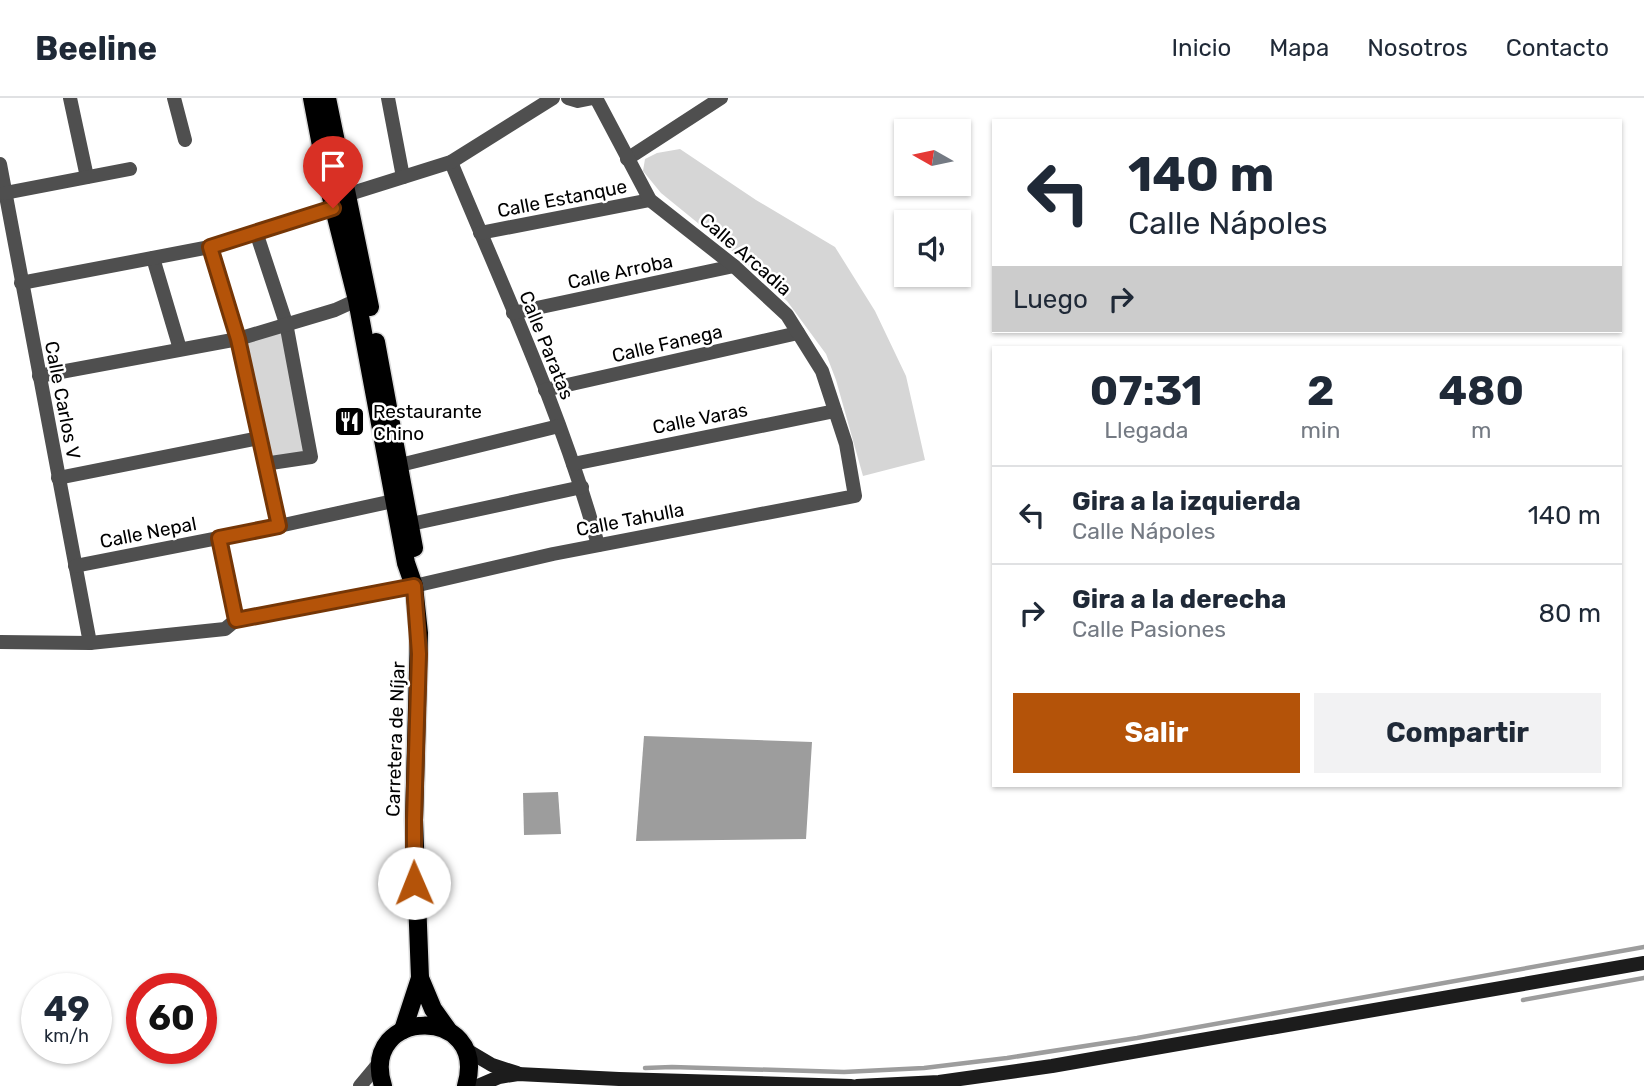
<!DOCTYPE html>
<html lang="es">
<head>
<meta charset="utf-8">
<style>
  body { margin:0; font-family:Rubik,sans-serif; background:#f2f2f3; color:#1f2937; height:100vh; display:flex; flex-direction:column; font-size:26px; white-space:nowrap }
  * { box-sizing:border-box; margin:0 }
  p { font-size:23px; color:#747a83 }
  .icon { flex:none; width:38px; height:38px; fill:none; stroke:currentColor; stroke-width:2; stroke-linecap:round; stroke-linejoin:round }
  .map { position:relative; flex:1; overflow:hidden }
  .sheet { position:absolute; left:992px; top:248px; width:630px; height:441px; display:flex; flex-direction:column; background:#fff; border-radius:0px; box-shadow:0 2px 5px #0004 }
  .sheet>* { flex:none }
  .guide { position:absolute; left:992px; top:21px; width:630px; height:214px; border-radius:0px; box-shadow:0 2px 5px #0004; background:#fff; color:#1f2937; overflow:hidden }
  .needle { width:46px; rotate:279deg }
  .fabs { position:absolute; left:894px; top:21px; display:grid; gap:14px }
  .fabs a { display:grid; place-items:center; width:77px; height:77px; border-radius:0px; background:#fff; box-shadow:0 2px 5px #0004; font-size:35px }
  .speed { position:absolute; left:21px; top:875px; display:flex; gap:14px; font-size:35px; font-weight:700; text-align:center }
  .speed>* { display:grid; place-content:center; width:91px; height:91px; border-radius:50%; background:#fff; box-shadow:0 2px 5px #0004; line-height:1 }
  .speed small { font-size:18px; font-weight:400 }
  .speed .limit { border:10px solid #d22; background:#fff; color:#111 }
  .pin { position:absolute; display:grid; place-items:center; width:60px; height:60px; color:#fff; margin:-72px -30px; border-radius:50% 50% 50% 0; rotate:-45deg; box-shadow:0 0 7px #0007 }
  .pin .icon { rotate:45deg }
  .me { position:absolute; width:77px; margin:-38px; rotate:359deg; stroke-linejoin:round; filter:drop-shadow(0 0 5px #0008) }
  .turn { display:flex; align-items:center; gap:24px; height:147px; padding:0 21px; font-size:32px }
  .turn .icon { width:91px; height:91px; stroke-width:2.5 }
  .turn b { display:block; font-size:49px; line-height:60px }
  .then { display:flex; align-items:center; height:66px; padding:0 21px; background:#0003; gap:14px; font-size:26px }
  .eta { display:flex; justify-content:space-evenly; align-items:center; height:119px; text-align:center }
  .eta b { font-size:42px; font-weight:700; line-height:49px }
  .primary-button { display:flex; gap:14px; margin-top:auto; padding:14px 21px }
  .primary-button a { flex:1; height:80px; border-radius:0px; background:#b45309; color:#fff; font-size:28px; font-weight:700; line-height:80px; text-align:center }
  .primary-button a+a { background:#f2f2f3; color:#1f2937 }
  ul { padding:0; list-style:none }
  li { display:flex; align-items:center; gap:21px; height:98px; padding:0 21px; border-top:2px solid #e0e1e3 }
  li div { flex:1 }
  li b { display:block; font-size:26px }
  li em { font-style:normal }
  header { display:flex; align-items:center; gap:42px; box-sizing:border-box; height:98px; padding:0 35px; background:#fff; border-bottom:2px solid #e0e1e3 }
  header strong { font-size:33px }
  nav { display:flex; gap:38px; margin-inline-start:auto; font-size:24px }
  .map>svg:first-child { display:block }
  .green { fill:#d6d6d6 }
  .water { fill:#9d9d9d }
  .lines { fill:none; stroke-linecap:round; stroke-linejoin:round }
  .stream { stroke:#9d9d9d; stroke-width:4.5 }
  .primary-casing { stroke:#dbdbdb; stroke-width:21 }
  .minor { stroke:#4f4f4f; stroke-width:14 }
  .tertiary { stroke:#4f4f4f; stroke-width:14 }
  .secondary { stroke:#1c1c1c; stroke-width:14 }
  .primary { stroke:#000; stroke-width:18 }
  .route-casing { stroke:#753606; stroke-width:18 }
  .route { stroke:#b45309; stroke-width:12 }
  .labels { text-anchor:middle; stroke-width:5; stroke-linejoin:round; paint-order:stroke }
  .street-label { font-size:19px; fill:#000; stroke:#fff }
  .poi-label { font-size:19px; fill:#000; stroke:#fff; text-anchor:start }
</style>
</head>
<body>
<header>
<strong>Beeline</strong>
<nav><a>Inicio</a><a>Mapa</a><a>Nosotros</a><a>Contacto</a></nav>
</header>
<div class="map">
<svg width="1644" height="988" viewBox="0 0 1644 988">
  <rect width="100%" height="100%" fill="#fff"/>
  <g class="green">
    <path d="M 680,51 L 756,102 L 835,149 L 875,213 L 906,278 L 925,362 L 863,378 L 836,282 L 826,256 L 787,203 L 736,156 L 661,95 L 643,73 L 645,61 L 657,55 Z"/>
    <path d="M 286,225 L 311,359 L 264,366 L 238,241 Z"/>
  </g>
  <g class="water">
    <path d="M 644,638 L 812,644 L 806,741 L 636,743 Z"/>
    <path d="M 558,694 L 561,736 L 524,737 L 523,695 Z"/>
  </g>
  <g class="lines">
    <g class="stream">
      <path d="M 1523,902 L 1644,880"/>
      <path d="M 645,970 L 672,969 L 844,974 L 924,970 L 1007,960 L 1137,940 L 1644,849"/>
    </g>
    <defs>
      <g id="primary">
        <path d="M 312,0 L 330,95 L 357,202 L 406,465 L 414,488 L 419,535 L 414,722 L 420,880 L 433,911 L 448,932"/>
        <path d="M 327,0 L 370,209"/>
        <path d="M 376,244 L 414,450"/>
        <path d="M 403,932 L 420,880"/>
        <path d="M 383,988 C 358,909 490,906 466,988"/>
      </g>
    </defs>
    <use href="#primary" class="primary-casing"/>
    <g class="minor">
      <path d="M 70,0 L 87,79"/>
      <path d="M 174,0 L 185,42"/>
      <path d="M 388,0 L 403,79"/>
      <path d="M 568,0 L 578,3 L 593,0"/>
      <path d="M 627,61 L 721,0"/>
      <path d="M 451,64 C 503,190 562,315 598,447"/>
      <path d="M 0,66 L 90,545"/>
      <path d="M 5,95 L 130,71"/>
      <path d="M 346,97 L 451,64 L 553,0"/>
      <path d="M 256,134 L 286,225 L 311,359 L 264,366"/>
      <path d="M 480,135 L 650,102"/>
      <path d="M 210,149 L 238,241 L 279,428"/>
      <path d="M 153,160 L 180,251"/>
      <path d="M 21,185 L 210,149 L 333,110"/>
      <path d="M 513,215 L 734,168"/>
      <path d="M 39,278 L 238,241 L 335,212 L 357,202"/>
      <path d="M 545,292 L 798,235"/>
      <path d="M 573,366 L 835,313"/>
      <path d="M 400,367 L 559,328"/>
      <path d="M 58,380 L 259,340"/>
      <path d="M 411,426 L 582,389"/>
      <path d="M 219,440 L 236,522"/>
      <path d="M 75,468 L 279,428 L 393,403"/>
      <path d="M 236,522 L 414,488 L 553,456 L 855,398 L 846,346 L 822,273 L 787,217 L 734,168 L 650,102 L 596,0"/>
      <path d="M 0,544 L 90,545 L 225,531 L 236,522"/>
    </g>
    <path class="tertiary" d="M 360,988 L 380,964"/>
    <g class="secondary">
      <path d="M 465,951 L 492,967 L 517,975"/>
      <path d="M 478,988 L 499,979 L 518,976 L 619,981 L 851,988"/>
      <path d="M 857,988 L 939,984 L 1052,968 L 1644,865"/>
    </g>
    <use href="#primary" class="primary"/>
  </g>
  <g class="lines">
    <defs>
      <path id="route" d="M 333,110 L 210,149 L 238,241 L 279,428 L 219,440 L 236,522 L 414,488 L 419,556 L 414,722 L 414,785"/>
    </defs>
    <use href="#route" class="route-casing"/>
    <use href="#route" class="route"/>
  </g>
  <defs>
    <symbol id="restaurant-square" viewBox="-11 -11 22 22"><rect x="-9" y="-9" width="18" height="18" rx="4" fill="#000" stroke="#fff"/><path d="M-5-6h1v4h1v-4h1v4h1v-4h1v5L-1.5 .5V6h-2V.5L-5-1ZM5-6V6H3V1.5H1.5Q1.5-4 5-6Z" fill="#fff"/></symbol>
  </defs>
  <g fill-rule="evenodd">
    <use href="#restaurant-square" x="332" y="306" width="35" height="35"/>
  </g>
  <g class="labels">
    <g class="street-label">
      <text transform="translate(562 100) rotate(-11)" y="7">Calle Estanque</text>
      <text transform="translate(746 156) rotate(41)" y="7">Calle Arcadia</text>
      <text transform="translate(620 173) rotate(-12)" y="7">Calle Arroba</text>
      <text transform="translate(667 245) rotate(-13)" y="7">Calle Fanega</text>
      <text transform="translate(547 247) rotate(68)" y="7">Calle Paratas</text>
      <text transform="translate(63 302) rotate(79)" y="7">Calle Carlos V</text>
      <text transform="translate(700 320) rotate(-11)" y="7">Calle Varas</text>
      <text transform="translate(630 421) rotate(-11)" y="7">Calle Tahulla</text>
      <text transform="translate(148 434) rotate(-11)" y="7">Calle Nepal</text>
      <text transform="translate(395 641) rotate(-88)" y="7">Carretera de Níjar</text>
    </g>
    <g class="poi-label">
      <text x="373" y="320">Restaurante<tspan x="373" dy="22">Chino</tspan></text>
    </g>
  </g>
</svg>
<div class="fabs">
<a><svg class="needle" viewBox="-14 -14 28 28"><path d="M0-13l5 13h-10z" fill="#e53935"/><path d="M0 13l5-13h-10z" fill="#747a83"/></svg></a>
<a><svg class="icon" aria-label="sound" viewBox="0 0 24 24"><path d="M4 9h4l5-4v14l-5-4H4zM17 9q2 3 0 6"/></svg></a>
</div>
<div class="speed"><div>49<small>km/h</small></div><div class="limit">60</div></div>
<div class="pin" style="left:333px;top:110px;background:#d93025"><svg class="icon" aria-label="arrive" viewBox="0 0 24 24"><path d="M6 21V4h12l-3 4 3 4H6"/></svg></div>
<svg class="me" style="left:414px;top:785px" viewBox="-20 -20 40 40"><circle r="19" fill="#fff"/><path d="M0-13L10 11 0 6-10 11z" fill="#b45309"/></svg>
<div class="guide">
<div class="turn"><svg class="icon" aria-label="left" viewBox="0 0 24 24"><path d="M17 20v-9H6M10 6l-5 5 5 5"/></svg><div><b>140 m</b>Calle Nápoles</div></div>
<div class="then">Luego<svg class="icon" aria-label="right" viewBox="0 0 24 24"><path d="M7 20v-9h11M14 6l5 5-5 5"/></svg></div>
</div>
<section class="sheet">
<div class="eta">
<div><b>07:31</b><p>Llegada</p></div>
<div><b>2</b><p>min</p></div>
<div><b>480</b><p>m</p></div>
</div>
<ul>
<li><svg class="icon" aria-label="left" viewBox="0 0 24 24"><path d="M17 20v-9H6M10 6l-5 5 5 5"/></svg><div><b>Gira a la izquierda</b><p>Calle Nápoles</p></div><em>140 m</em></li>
<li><svg class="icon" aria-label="right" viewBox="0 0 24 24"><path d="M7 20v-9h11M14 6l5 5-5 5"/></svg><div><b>Gira a la derecha</b><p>Calle Pasiones</p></div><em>80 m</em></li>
</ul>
<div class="primary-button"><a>Salir</a><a>Compartir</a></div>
</section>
</div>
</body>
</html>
